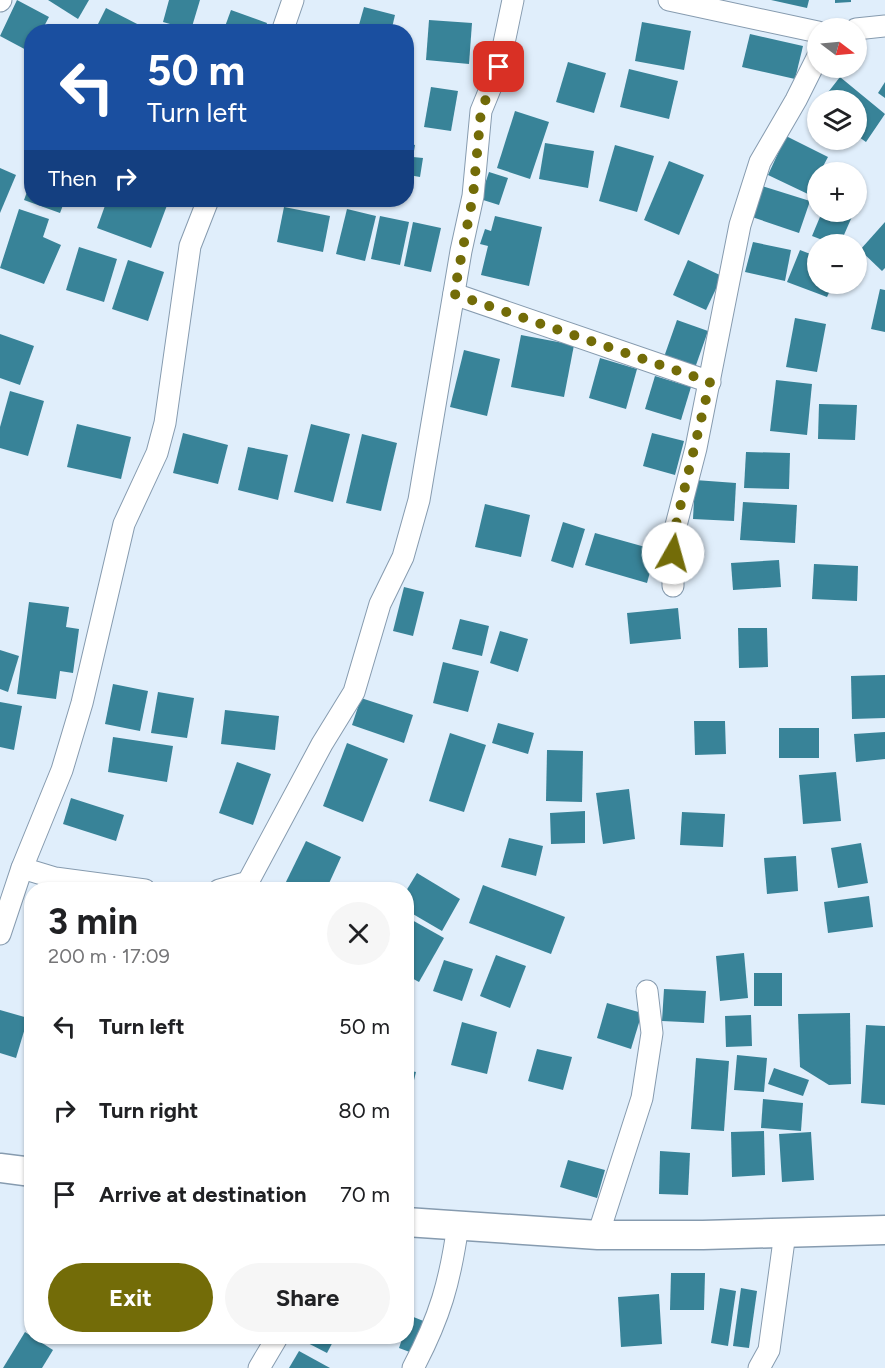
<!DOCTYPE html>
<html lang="en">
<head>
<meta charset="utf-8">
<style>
  body { margin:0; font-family:Figtree,sans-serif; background:#f6f6f6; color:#202124; height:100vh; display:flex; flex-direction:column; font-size:22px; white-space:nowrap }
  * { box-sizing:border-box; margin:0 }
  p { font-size:20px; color:#757577 }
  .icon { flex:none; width:33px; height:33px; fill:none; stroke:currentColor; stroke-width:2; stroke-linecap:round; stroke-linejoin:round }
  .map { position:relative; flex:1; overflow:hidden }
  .sheet { position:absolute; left:24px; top:882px; width:390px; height:462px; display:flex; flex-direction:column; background:#fff; border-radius:24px; box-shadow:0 2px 4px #0004 }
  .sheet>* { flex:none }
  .hud { position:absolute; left:24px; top:24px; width:390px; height:183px; border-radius:24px; box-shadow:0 2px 4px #0004; background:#1a4fa0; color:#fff; overflow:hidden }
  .needle { width:39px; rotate:106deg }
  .tools { position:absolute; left:807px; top:18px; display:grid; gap:12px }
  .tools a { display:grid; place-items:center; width:60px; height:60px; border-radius:50%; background:#fff; box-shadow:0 2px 4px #0004; font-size:30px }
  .pin { position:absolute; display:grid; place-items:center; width:51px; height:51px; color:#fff; margin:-26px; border-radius:12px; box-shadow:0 3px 9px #0006 }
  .me { position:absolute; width:66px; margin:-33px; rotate:7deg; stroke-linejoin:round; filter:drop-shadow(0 0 4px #0008) }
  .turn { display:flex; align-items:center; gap:21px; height:126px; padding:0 24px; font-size:27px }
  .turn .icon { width:78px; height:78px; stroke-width:2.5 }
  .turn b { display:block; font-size:42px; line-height:51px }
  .then { display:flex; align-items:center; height:57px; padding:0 24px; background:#0003; gap:12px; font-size:22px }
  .round { display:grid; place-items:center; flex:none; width:63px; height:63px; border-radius:32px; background:#f6f6f6 }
  .overview { display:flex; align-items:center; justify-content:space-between; height:102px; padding:0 24px }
  h1 { font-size:36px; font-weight:700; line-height:45px }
  .primary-button { display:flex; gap:12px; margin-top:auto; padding:12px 24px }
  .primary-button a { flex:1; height:69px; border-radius:36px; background:#736c08; color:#fff; font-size:24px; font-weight:700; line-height:69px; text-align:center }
  .primary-button a+a { background:#f6f6f6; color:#202124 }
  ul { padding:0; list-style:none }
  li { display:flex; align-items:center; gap:18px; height:84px; padding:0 24px }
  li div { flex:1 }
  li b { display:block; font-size:22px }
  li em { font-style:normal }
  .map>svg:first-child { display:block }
  .building { fill:#388398 }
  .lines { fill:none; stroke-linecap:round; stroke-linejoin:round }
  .minor-casing { stroke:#869baf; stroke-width:23 }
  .secondary-casing { stroke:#869baf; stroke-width:31 }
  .minor { stroke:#fff; stroke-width:21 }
  .secondary { stroke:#fff; stroke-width:28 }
  .route { stroke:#736c08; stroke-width:10; stroke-dasharray:0 18 }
</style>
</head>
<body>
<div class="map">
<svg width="885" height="1368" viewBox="0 0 885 1368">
  <rect width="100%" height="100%" fill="#e0eefb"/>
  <g class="building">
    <path d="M 17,0 L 49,17 L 41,32 L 32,32 L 30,52 L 0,36 Z"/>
    <path d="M 48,0 L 89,0 L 78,19 Z"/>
    <path d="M 169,0 L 200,0 L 191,30 L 163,22 Z"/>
    <path d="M 771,0 L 809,0 L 807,8 Z"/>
    <path d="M 835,0 L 851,0 L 851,2 L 835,3 Z"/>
    <path d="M 364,7 L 395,15 L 391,32 L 357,32 Z"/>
    <path d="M 106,8 L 143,27 L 141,32 L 94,32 Z"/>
    <path d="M 231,10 L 267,23 L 264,32 L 223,32 Z"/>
    <path d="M 429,20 L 472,23 L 469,64 L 426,60 Z"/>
    <path d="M 642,22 L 691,31 L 684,70 L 635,61 Z"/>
    <path d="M 750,34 L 803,46 L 795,79 L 742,67 Z"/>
    <path d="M 568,62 L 606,73 L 594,113 L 556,102 Z"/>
    <path d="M 629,69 L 678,81 L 669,119 L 620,107 Z"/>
    <path d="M 840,77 L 885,114 L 866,142 L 856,135 L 856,100 L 822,100 Z"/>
    <path d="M 885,82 L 885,98 L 878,93 Z"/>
    <path d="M 431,87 L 458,91 L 451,131 L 424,127 Z"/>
    <path d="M 515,111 L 549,122 L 530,179 L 497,168 Z"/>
    <path d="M 786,136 L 828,157 L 820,172 L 818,172 L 810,195 L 768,175 Z"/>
    <path d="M 406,143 L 415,145 L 413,157 L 423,158 L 420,177 L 409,175 L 408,184 Z"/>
    <path d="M 545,143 L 594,151 L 588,188 L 539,179 Z"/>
    <path d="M 615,145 L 654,156 L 637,212 L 599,201 Z"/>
    <path d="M 669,161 L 704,175 L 679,235 L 644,220 Z"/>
    <path d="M 0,168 L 16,175 L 0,213 Z"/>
    <path d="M 489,172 L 508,178 L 499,205 L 480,199 Z"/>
    <path d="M 31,181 L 32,200 L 65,200 L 60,213 L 24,200 Z"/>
    <path d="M 762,186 L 810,201 L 799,233 L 752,217 Z"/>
    <path d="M 107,200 L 169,200 L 151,248 L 97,228 Z"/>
    <path d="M 284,207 L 330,216 L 323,252 L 277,242 Z"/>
    <path d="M 19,209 L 49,219 L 43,237 L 61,245 L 44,284 L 0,268 Z"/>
    <path d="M 347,209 L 376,216 L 365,261 L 336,254 Z"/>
    <path d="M 822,212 L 854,212 L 840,244 L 833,244 L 812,236 Z"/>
    <path d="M 380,216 L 409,222 L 400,265 L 371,259 Z"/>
    <path d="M 495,216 L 542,227 L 529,286 L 481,275 L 488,246 L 480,244 L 485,229 L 491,231 Z"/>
    <path d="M 413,222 L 441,228 L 431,272 L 404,266 Z"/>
    <path d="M 885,222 L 885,268 L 882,271 L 860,250 Z"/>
    <path d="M 753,242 L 791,250 L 785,281 L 745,272 Z"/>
    <path d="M 79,247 L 117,259 L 104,302 L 66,290 Z"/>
    <path d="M 800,250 L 818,257 L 818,284 L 833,284 L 827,297 L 787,282 Z"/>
    <path d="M 128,260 L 164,272 L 148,321 L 112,309 Z"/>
    <path d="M 688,260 L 722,276 L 706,310 L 673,295 Z"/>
    <path d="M 880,289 L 885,290 L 885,332 L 871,329 Z"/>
    <path d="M 795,318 L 826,324 L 817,372 L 786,367 Z"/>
    <path d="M 677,320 L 708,331 L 695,368 L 664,357 Z"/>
    <path d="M 0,334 L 34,346 L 20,385 L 0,378 Z"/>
    <path d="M 521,335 L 574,345 L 564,397 L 511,387 Z"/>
    <path d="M 464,350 L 500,359 L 487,416 L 450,407 Z"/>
    <path d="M 600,358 L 637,369 L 626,409 L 589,398 Z"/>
    <path d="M 655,376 L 691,387 L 681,420 L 645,409 Z"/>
    <path d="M 776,380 L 812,384 L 807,435 L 770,431 Z"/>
    <path d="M 10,391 L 44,401 L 28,456 L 0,448 L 0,427 Z"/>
    <path d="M 819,404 L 857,405 L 855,440 L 818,439 Z"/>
    <path d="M 77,424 L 131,437 L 121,479 L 67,467 Z"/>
    <path d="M 311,424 L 350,434 L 333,502 L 294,492 Z"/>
    <path d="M 183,433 L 228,445 L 218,484 L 173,473 Z"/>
    <path d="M 652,433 L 684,441 L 675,475 L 643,466 Z"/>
    <path d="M 362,434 L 397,443 L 381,511 L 346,503 Z"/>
    <path d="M 248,447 L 288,455 L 278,500 L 238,490 Z"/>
    <path d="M 746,452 L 790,453 L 789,489 L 744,488 Z"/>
    <path d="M 695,480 L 736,483 L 734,521 L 693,519 Z"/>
    <path d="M 743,502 L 797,505 L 795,543 L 740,540 Z"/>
    <path d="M 485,504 L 530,515 L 521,557 L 475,547 Z"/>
    <path d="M 563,522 L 585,529 L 573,568 L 551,561 Z"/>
    <path d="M 595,533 L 656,550 L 647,583 L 585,565 Z"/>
    <path d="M 779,560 L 781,587 L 733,590 L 731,563 Z"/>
    <path d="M 814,564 L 858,566 L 857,601 L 812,599 Z"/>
    <path d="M 404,587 L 424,592 L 413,636 L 393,631 Z"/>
    <path d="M 29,602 L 69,607 L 66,627 L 79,629 L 73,673 L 60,671 L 56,699 L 17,694 Z"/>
    <path d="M 678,608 L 681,639 L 630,644 L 627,613 Z"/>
    <path d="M 460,619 L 489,626 L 482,656 L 452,649 Z"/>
    <path d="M 738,628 L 767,628 L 768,667 L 739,668 Z"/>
    <path d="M 500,631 L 528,639 L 518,672 L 490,663 Z"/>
    <path d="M 0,650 L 19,656 L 8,692 L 0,689 Z"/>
    <path d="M 443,662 L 479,671 L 468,712 L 433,703 Z"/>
    <path d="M 885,675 L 885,718 L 852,719 L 851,676 Z"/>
    <path d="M 113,684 L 148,691 L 140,731 L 105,724 Z"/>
    <path d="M 158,692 L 194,698 L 187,738 L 151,733 Z"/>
    <path d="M 361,698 L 413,715 L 404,743 L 352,725 Z"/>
    <path d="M 0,702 L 22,706 L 14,750 L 0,747 Z"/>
    <path d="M 225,710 L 279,716 L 275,750 L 221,744 Z"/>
    <path d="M 694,721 L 725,721 L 726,754 L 695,755 Z"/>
    <path d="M 498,723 L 534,733 L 528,754 L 492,743 Z"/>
    <rect x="779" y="728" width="40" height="30"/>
    <path d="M 885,732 L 885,759 L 856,762 L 854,734 Z"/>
    <path d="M 450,733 L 486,745 L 464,812 L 429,801 Z"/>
    <path d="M 113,737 L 173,746 L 167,782 L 108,772 Z"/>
    <path d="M 347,743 L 388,759 L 363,822 L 323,806 Z"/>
    <path d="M 547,750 L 583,751 L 582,802 L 546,801 Z"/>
    <path d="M 237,762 L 271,774 L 253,825 L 219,813 Z"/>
    <path d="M 836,772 L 841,821 L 803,824 L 799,775 Z"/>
    <path d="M 629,789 L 635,839 L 603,844 L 596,793 Z"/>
    <path d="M 71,798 L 124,815 L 116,841 L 63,824 Z"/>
    <path d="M 585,811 L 585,843 L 551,844 L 550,813 Z"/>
    <path d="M 682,812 L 725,814 L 723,847 L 680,845 Z"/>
    <path d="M 509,838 L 543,846 L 536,876 L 501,867 Z"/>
    <path d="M 306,841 L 341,857 L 326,890 L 282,890 Z"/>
    <path d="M 861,843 L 868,883 L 838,888 L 831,848 Z"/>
    <path d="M 796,856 L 798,891 L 767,894 L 764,858 Z"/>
    <path d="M 417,873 L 460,899 L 442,931 L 406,910 L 406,891 Z"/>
    <path d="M 483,885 L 565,917 L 551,954 L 469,923 Z"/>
    <path d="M 869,896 L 873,927 L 828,933 L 824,902 Z"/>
    <path d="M 412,920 L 444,938 L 419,982 L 406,975 L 406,930 Z"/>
    <path d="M 744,953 L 748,998 L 720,1001 L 716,956 Z"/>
    <path d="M 496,955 L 526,966 L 510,1008 L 480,996 Z"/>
    <path d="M 444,960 L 473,969 L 462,1001 L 433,991 Z"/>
    <rect x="754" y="973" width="28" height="33"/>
    <path d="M 664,989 L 706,991 L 704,1023 L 662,1021 Z"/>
    <path d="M 607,1003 L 642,1013 L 631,1049 L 597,1038 Z"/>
    <path d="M 0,1010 L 28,1018 L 16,1058 L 0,1053 Z"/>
    <path d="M 850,1013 L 851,1084 L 829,1085 L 800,1067 L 798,1014 Z"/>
    <path d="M 751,1015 L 752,1046 L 726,1047 L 725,1016 Z"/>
    <path d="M 462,1022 L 497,1032 L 487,1074 L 451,1065 Z"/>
    <path d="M 866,1025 L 885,1026 L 885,1105 L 861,1103 Z"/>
    <path d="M 537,1049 L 572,1057 L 563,1090 L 528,1081 Z"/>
    <path d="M 737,1055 L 767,1058 L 764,1092 L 734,1090 Z"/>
    <path d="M 696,1058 L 729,1061 L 724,1131 L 691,1129 Z"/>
    <path d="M 774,1068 L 809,1080 L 803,1096 L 768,1084 Z"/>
    <path d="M 406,1070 L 416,1072 L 407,1109 L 406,1109 Z"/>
    <path d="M 763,1099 L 803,1103 L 801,1131 L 761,1128 Z"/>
    <path d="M 764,1131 L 765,1175 L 732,1177 L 731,1132 Z"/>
    <path d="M 811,1132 L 814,1180 L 782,1182 L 779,1134 Z"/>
    <path d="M 660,1151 L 690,1153 L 688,1195 L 659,1194 Z"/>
    <path d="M 568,1160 L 605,1170 L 597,1198 L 560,1187 Z"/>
    <path d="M 671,1273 L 705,1273 L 704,1310 L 670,1310 Z"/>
    <path d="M 720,1288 L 736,1291 L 728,1346 L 711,1343 Z"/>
    <path d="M 741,1288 L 757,1291 L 749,1348 L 733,1346 Z"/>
    <path d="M 659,1294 L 662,1344 L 621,1347 L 618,1297 Z"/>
    <path d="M 411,1316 L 426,1322 L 415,1354 L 399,1348 L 403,1336 L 406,1336 Z"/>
    <path d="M 25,1332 L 53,1350 L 42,1368 L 3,1368 Z"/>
    <path d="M 301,1336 L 336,1336 L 327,1353 L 300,1339 Z"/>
    <path d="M 299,1351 L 330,1368 L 289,1368 Z"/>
  </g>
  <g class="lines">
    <defs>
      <g id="minor">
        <path d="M 669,0 L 818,32"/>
        <path d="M 0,1 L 1,0"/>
        <path d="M 856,29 L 885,26"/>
        <path d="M 282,32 L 293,0"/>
        <path d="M 454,294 L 710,382"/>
        <path d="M 673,586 L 673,537 L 696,448 L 740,225 L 760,162 L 796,100 L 818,56"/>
        <path d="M 22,868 L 55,878 L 145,890"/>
        <path d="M 219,890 L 248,882 L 322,744 L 354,692 L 380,604 L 403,557 L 419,500 L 461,251 L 473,196 L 481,111 L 499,67 L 513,0"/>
        <path d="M 0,934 L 22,868 L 62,770 L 82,703 L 124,524 L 157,453 L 165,423 L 190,246 L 208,200"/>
        <path d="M 598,1235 L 642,1098 L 652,1033 L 647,991"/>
        <path d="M 259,1368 L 278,1336"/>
        <path d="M 413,1368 C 440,1317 450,1282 458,1225"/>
        <path d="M 759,1368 L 769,1350 L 785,1233"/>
      </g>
      <g id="secondary">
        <path d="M 0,1168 L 32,1172"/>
        <path d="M 406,1222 L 598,1235 L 703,1235 L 885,1230"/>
      </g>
    </defs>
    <use href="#minor" class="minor-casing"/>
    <use href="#secondary" class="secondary-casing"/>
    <use href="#minor" class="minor"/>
    <use href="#secondary" class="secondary"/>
  </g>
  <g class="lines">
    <path class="route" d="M 499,67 L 481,111 L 473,196 L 454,294 L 710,382 L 673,537 L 673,553"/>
  </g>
</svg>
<div class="tools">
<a><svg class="needle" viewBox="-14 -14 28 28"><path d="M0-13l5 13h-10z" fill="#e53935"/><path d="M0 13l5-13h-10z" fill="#757577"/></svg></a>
<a><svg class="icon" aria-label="layers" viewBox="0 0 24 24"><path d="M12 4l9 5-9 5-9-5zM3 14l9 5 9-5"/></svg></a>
<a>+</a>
<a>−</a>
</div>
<div class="pin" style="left:499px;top:67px;background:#d93025"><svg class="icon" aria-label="arrive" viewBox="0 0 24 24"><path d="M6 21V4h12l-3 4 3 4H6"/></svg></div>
<svg class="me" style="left:673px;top:553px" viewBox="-20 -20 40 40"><circle r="19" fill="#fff"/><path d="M0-13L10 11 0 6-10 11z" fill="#736c08"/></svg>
<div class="hud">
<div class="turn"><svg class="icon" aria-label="left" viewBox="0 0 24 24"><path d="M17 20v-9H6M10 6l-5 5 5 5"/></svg><div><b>50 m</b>Turn left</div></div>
<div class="then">Then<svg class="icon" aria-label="right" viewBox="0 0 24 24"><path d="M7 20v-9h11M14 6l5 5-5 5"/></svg></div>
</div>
<section class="sheet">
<div class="overview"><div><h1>3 min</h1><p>200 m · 17:09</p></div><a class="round"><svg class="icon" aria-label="close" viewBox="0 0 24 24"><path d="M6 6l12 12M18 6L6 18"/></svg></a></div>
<ul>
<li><svg class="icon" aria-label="left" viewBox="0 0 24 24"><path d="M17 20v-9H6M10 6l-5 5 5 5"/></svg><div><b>Turn left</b></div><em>50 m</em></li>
<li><svg class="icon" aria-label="right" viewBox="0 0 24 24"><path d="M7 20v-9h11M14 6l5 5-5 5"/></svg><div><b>Turn right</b></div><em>80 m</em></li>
<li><svg class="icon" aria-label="arrive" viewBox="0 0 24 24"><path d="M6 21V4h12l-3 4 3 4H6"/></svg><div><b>Arrive at destination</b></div><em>70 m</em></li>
</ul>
<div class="primary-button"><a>Exit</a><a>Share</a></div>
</section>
</div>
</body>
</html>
